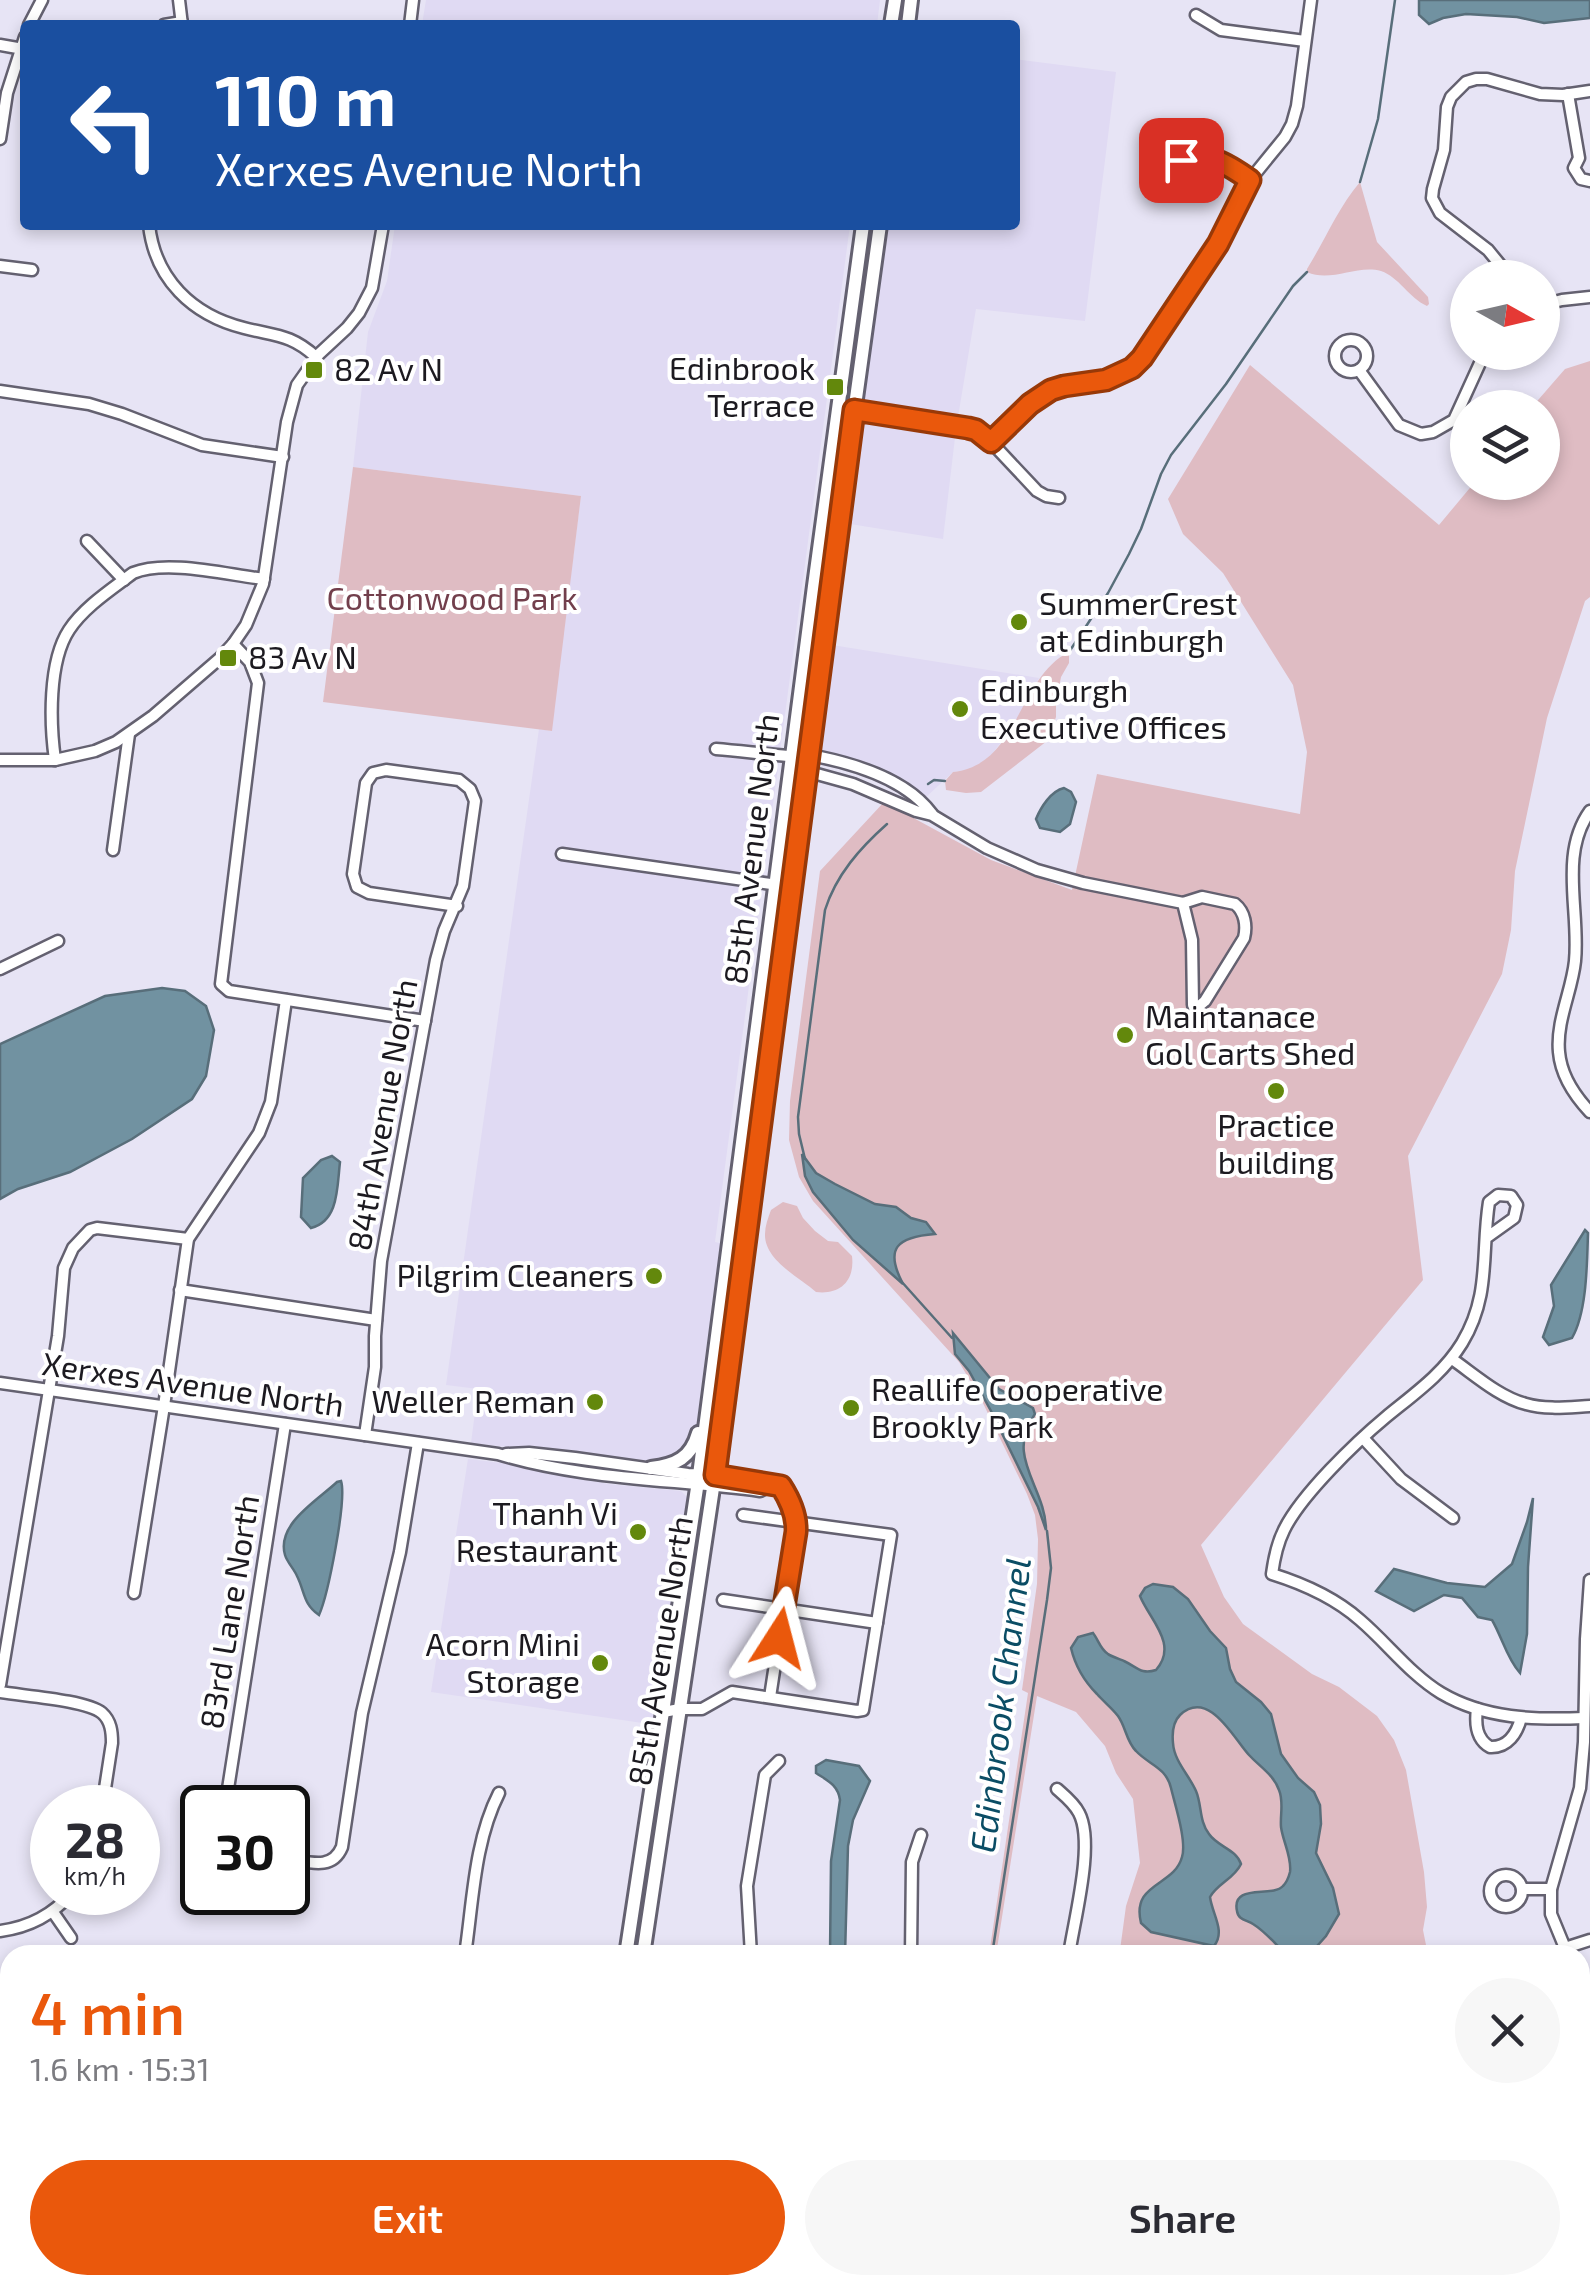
<!DOCTYPE html>
<html lang="en">
<head>
<meta charset="utf-8">
<style>
  body { margin:0; font-family:"Exo 2",sans-serif; background:#f7f7f7; color:#2b2b33; height:100vh; display:flex; flex-direction:column; font-size:38px; white-space:nowrap }
  * { box-sizing:border-box; margin:0 }
  p { font-size:32px; color:#7c7c81 }
  .icon { flex:none; width:55px; height:55px; fill:none; stroke:currentColor; stroke-width:2; stroke-linecap:round; stroke-linejoin:round }
  .map { position:relative; flex:1; overflow:hidden }
  .panel { position:absolute; left:0px; top:1945px; width:1590px; height:350px; display:flex; flex-direction:column; background:#fff; border-radius:30px 30px 0 0; box-shadow:0 5px 15px #0003 }
  .panel>* { flex:none }
  .top-card { position:absolute; left:20px; top:20px; width:1000px; height:210px; border-radius:10px; box-shadow:0 5px 15px #0003; background:#1a4fa0; color:#fff; overflow:hidden }
  .needle { width:65px; rotate:98deg }
  .controls { position:absolute; left:1450px; top:260px; display:grid; gap:20px }
  .controls a { display:grid; place-items:center; width:110px; height:110px; border-radius:50%; background:#fff; box-shadow:0 5px 15px #0003; font-size:50px }
  .speed { position:absolute; left:30px; top:1785px; display:flex; gap:20px; font-size:50px; font-weight:700; text-align:center }
  .speed>* { display:grid; place-content:center; width:130px; height:130px; border-radius:50%; background:#fff; box-shadow:0 5px 15px #0003; line-height:1 }
  .speed small { font-size:25px; font-weight:400 }
  .speed .limit { border:5px solid #111; border-radius:15px; background:#fff; color:#111 }
  .pin { position:absolute; display:grid; place-items:center; width:85px; height:85px; color:#fff; margin:-42px; border-radius:20px; box-shadow:0 5px 15px #0006 }
  .me { position:absolute; width:110px; margin:-55px; rotate:9deg; stroke-linejoin:round; filter:drop-shadow(0 0 8px #0008) }
  .turn { display:flex; align-items:center; gap:35px; height:210px; padding:0 30px; font-size:45px }
  .turn .icon { width:130px; height:130px; stroke-width:2.5 }
  .turn b { display:block; font-size:70px; line-height:85px }
  .round { display:grid; place-items:center; flex:none; width:105px; height:105px; border-radius:52px; background:#f7f7f7 }
  .headline { display:flex; align-items:center; justify-content:space-between; height:170px; padding:0 30px }
  h1 { font-size:60px; font-weight:600; line-height:75px; color:#ea580c }
  .button { display:flex; gap:20px; margin-top:auto; padding:20px 30px }
  .button a { flex:1; height:115px; border-radius:60px; background:#ea580c; color:#fff; font-size:40px; font-weight:600; line-height:115px; text-align:center }
  .button a+a { background:#f7f7f7; color:#2b2b33 }
  .map>svg:first-child { display:block }
  .built { fill:#e0daf3 }
  .green { fill:#dfbcc3 }
  .water { fill:#7192a1; stroke:#586e7a; stroke-width:2.5 }
  .lines { fill:none; stroke-linecap:round; stroke-linejoin:round }
  .stream { stroke:#586e7a; stroke-width:2.5 }
  .minor-casing { stroke:#646170; stroke-width:15 }
  .major-casing { stroke:#646170; stroke-width:18 }
  .minor { stroke:#fff; stroke-width:10 }
  .major { stroke:#fff; stroke-width:12 }
  .route-casing { stroke:#983908; stroke-width:25 }
  .route { stroke:#ea580c; stroke-width:18 }
  .poi-dot { fill:#63880c; stroke:#fff; stroke-width:4 }
  .labels { text-anchor:middle; stroke-width:8; stroke-linejoin:round; paint-order:stroke }
  .poi-label { font-size:32px; fill:#1c1a20; stroke:#fff; text-anchor:start }
  .park-label { font-size:32px; fill:#723f4c; stroke:#fff }
  .street-label { font-size:32px; fill:#1c1a20; stroke:#fff }
  .water-label { font-size:35px; font-style:italic; fill:#0b4d65; stroke:#fff }
</style>
</head>
<body>
<div class="map">
<svg width="1590" height="2295" viewBox="0 0 1590 2295">
  <rect width="100%" height="100%" fill="#e7e4f5"/>
  <g class="built">
    <path d="M 426,0 L 880,0 L 877,25 L 422,25 Z"/>
    <path d="M 1015,59 L 1116,72 L 1085,321 L 976,309 L 958,417 L 869,404 L 864,401 L 862,397 L 885,225 L 1015,225 Z"/>
    <path d="M 395,225 L 850,225 L 715,1242 L 724,1244 L 717,1297 L 708,1335 L 695,1437 L 688,1450 L 658,1463 L 471,1443 L 478,1389 L 446,1385 L 539,729 L 551,731 L 581,496 L 353,467 L 368,332 L 387,281 Z"/>
    <path d="M 865,417 L 956,429 L 943,539 L 844,523 L 857,420 Z"/>
    <path d="M 832,645 L 1039,678 L 1012,728 L 992,754 L 974,769 L 953,772 L 924,799 L 816,749 L 814,745 L 823,680 Z"/>
    <path d="M 468,1459 L 519,1465 L 608,1484 L 681,1491 L 689,1499 L 689,1508 L 656,1725 L 431,1692 Z"/>
  </g>
  <g class="green">
    <path d="M 1360,182 L 1377,242 L 1428,297 L 1429,304 L 1427,306 C 1409,298 1399,277 1381,271 C 1357,264 1331,283 1307,272 L 1307,269 C 1325,240 1338,208 1360,182 Z"/>
    <path d="M 1590,361 L 1590,597 L 1585,601 L 1547,718 L 1515,871 L 1511,930 L 1502,974 L 1408,1156 L 1423,1280 L 1201,1545 L 1224,1597 L 1243,1624 L 1312,1674 L 1339,1687 L 1377,1716 L 1394,1740 L 1406,1770 L 1424,1872 L 1427,1907 L 1423,1930 L 1428,1955 L 1135,1955 L 1120,1950 L 1126,1906 L 1140,1863 L 1133,1799 L 1116,1773 L 1105,1746 L 1076,1712 L 1037,1696 L 996,1955 L 989,1955 L 1028,1693 L 1022,1690 L 1037,1584 L 1038,1539 L 1035,1515 L 1027,1494 L 981,1399 L 959,1362 L 813,1201 L 799,1177 L 789,1140 L 790,1101 L 820,871 L 884,802 L 991,860 L 1072,890 L 1097,774 L 1300,814 L 1307,752 L 1293,685 L 1223,573 L 1183,534 L 1168,499 L 1250,365 L 1439,525 L 1474,483 L 1542,482 L 1542,408 L 1532,407 L 1565,369 Z"/>
    <path d="M 353,467 L 581,496 L 552,731 L 323,702 Z"/>
    <path d="M 1069,652 L 1069,663 L 1061,677 L 1056,703 L 1056,717 L 1047,741 L 981,792 L 966,793 L 946,790 L 945,781 L 953,772 C 1019,765 1017,678 1069,652 Z"/>
    <path d="M 783,1202 L 797,1206 L 803,1218 L 815,1231 L 828,1241 L 838,1242 L 852,1256 C 855,1280 841,1295 816,1292 C 799,1277 764,1260 765,1234 C 765,1226 768,1218 771,1210 Z"/>
    <path d="M 1580,2230 L 1590,2233 L 1590,2295 L 1303,2295 L 1299,2285 L 1580,2285 Z"/>
    <path d="M 90,2285 L 207,2285 L 206,2295 L 83,2295 Z"/>
  </g>
  <g class="water">
    <path d="M 1419,0 L 1590,0 L 1590,18 L 1544,23 L 1517,17 L 1466,14 L 1443,18 L 1429,24 L 1419,15 Z"/>
    <path d="M 1064,788 L 1071,792 L 1076,802 L 1070,824 L 1060,832 L 1040,828 L 1036,819 C 1041,807 1051,791 1064,788 Z"/>
    <path d="M 162,988 L 185,991 L 206,1006 L 214,1030 L 206,1076 L 192,1099 L 132,1139 L 70,1172 L 18,1189 L 0,1199 L 0,1044 L 105,996 Z"/>
    <path d="M 802,1154 L 816,1173 L 835,1184 L 875,1204 L 896,1207 L 911,1218 L 926,1222 L 935,1234 C 897,1237 884,1248 903,1284 L 853,1240 L 813,1192 L 805,1176 Z"/>
    <path d="M 332,1156 L 340,1162 C 337,1187 339,1221 311,1228 L 301,1217 L 303,1178 L 321,1160 Z"/>
    <path d="M 1585,1230 L 1588,1233 C 1587,1263 1587,1312 1572,1338 L 1549,1345 L 1543,1337 L 1554,1306 L 1551,1285 Z"/>
    <path d="M 953,1333 L 999,1389 L 1033,1408 L 1035,1414 C 1004,1457 1046,1487 1046,1530 L 1038,1507 L 991,1411 L 969,1371 L 955,1354 Z"/>
    <path d="M 341,1481 C 347,1500 328,1595 319,1615 C 303,1604 305,1592 297,1576 C 294,1569 287,1562 285,1555 C 276,1524 318,1500 337,1482 Z"/>
    <path d="M 1533,1498 L 1528,1567 L 1527,1634 L 1520,1673 C 1507,1659 1502,1637 1492,1620 L 1478,1617 L 1462,1598 L 1444,1595 L 1414,1611 L 1376,1591 L 1394,1569 L 1447,1583 L 1485,1587 L 1512,1564 L 1527,1522 Z"/>
    <path d="M 1153,1584 L 1173,1587 L 1188,1599 L 1210,1631 L 1226,1648 L 1230,1669 L 1236,1682 L 1261,1702 L 1271,1714 L 1281,1754 L 1298,1778 L 1314,1792 L 1320,1805 L 1321,1824 L 1316,1853 L 1333,1888 L 1339,1914 L 1326,1936 L 1309,1955 L 1287,1955 C 1276,1945 1266,1932 1253,1924 C 1247,1920 1238,1920 1237,1911 C 1231,1883 1272,1898 1283,1886 C 1286,1883 1289,1876 1290,1872 C 1292,1857 1283,1842 1281,1827 C 1280,1814 1284,1802 1279,1790 C 1274,1775 1259,1766 1249,1755 C 1234,1739 1209,1688 1180,1715 C 1173,1722 1172,1733 1173,1743 C 1174,1761 1189,1775 1196,1791 C 1202,1805 1199,1821 1209,1834 C 1218,1847 1236,1849 1241,1864 C 1234,1879 1218,1883 1210,1897 C 1212,1914 1226,1931 1214,1946 L 1151,1932 L 1141,1923 C 1131,1882 1174,1887 1182,1857 C 1187,1841 1175,1805 1171,1788 C 1166,1767 1149,1765 1136,1751 C 1126,1741 1126,1727 1118,1716 C 1112,1708 1104,1702 1097,1694 C 1084,1681 1075,1665 1071,1648 L 1078,1637 L 1093,1633 C 1098,1639 1100,1649 1108,1654 C 1110,1656 1122,1660 1124,1661 C 1137,1667 1141,1675 1156,1670 C 1179,1644 1149,1619 1140,1596 L 1145,1588 Z"/>
    <path d="M 826,1760 L 859,1766 L 870,1781 L 853,1820 L 848,1846 L 845,1955 L 830,1955 L 831,1861 L 840,1800 C 838,1785 828,1781 816,1773 L 816,1766 Z"/>
  </g>
  <g class="lines">
    <g class="stream">
      <path d="M 1360,182 L 1378,119 L 1395,0"/>
      <path d="M 1069,652 L 1108,593 L 1129,554 L 1141,529 L 1161,474 L 1171,455 L 1226,384 L 1293,286 L 1307,272"/>
      <path d="M 928,784 L 934,780 L 945,781"/>
      <path d="M 805,1159 L 799,1134 L 798,1117 L 825,910 C 836,875 860,848 887,824"/>
      <path d="M 901,1281 L 952,1338"/>
      <path d="M 992,1955 L 1047,1600 L 1051,1568 L 1047,1531"/>
      <path d="M 996,2285 L 1001,2295"/>
    </g>
    <defs>
      <g id="minor">
        <path d="M 179,0 L 182,25"/>
        <path d="M 1196,15 L 1221,30 L 1305,41"/>
        <path d="M 29,25 L 42,0"/>
        <path d="M 164,25 L 182,22"/>
        <path d="M 410,25 L 413,0"/>
        <path d="M 0,45 L 23,49"/>
        <path d="M 1568,94 L 1579,158 L 1574,168 L 1581,179 L 1590,181"/>
        <path d="M 0,139 L 7,93 L 25,37"/>
        <path d="M 1181,160 L 1201,156 L 1234,169 L 1250,180"/>
        <path d="M 149,225 C 155,279 192,315 244,328 C 275,336 291,334 316,357"/>
        <path d="M 0,266 L 32,270"/>
        <path d="M 1511,278 L 1488,250 L 1440,213 L 1432,198 L 1433,189 L 1444,150 L 1447,107 L 1451,97 L 1466,82 L 1476,79 L 1487,79 L 1540,94 L 1563,95 L 1590,91"/>
        <path d="M 1542,305 L 1562,300 L 1590,297"/>
        <circle cx="1351" cy="356" r="16"/>
        <path d="M 1359,370 L 1399,425 L 1421,434 L 1433,432 L 1454,420 L 1485,352"/>
        <path d="M 0,391 L 89,404 L 122,414 L 202,445 L 283,457"/>
        <path d="M 838,408 L 944,423 L 976,431 L 991,442 L 1037,491 L 1046,496 L 1059,498"/>
        <path d="M 991,442 L 1040,396 L 1064,386 L 1107,380 L 1120,375 L 1132,368 L 1150,349 L 1218,244 L 1250,180 L 1285,137 L 1292,124 L 1297,106 L 1311,0"/>
        <path d="M 87,541 L 124,580"/>
        <path d="M 233,644 L 250,662 L 258,683 L 221,984 L 229,991 L 425,1021"/>
        <path d="M 716,749 C 740,751 764,754 788,756 C 798,757 809,755 820,757 C 858,765 908,781 932,814"/>
        <path d="M 792,757 L 806,771 L 853,784 L 916,811 L 932,815 L 987,848 L 1037,870 L 1083,883 L 1183,903 L 1202,897 L 1235,904 C 1245,912 1247,926 1244,938 L 1205,1001 L 1199,1006 L 1193,1005 L 1192,940 L 1183,903"/>
        <path d="M 0,760 L 55,760 L 95,751 L 116,742 L 153,716 L 219,659 L 233,644 L 246,625 L 263,584 L 287,422 L 297,385 L 319,354 L 347,328 L 359,313 L 372,288 L 383,225"/>
        <path d="M 55,760 C 50,724 48,662 69,630 C 84,607 112,589 133,573 C 167,559 228,575 264,579"/>
        <path d="M 1590,811 C 1559,854 1580,911 1575,961 C 1572,991 1556,1021 1559,1052 C 1561,1076 1574,1095 1590,1112"/>
        <path d="M 113,850 L 129,734"/>
        <path d="M 562,854 L 792,887"/>
        <path d="M 0,969 L 58,941"/>
        <path d="M 1486,1238 L 1514,1218 L 1517,1205 L 1511,1196 L 1498,1195 L 1489,1202 C 1481,1253 1491,1295 1462,1343 C 1443,1374 1414,1394 1386,1417 C 1356,1442 1301,1495 1284,1530 C 1277,1544 1274,1559 1272,1574 C 1304,1584 1334,1597 1360,1620 C 1388,1644 1410,1674 1441,1693 C 1485,1719 1535,1720 1584,1718"/>
        <path d="M 180,1290 L 376,1320"/>
        <path d="M 1452,1359 C 1475,1375 1499,1397 1526,1404 C 1547,1410 1569,1407 1590,1406"/>
        <path d="M 0,1383 L 498,1454 C 584,1480 671,1479 760,1491 L 772,1485"/>
        <path d="M 365,1435 L 375,1367 L 375,1336 L 381,1261 L 436,960 L 444,931 L 463,886 L 475,801 L 470,789 L 459,780 L 386,770 L 373,773 L 366,783 L 353,874 L 357,887 L 369,893 L 457,906"/>
        <path d="M 1363,1438 L 1401,1479 L 1453,1518"/>
        <path d="M 506,1454 L 529,1453 L 575,1458 L 688,1474 L 730,1476 L 781,1486 L 790,1502 L 796,1527 L 770,1697"/>
        <path d="M 134,1593 L 164,1406 L 188,1239 L 259,1133 L 271,1102 L 286,1000"/>
        <path d="M 723,1600 L 877,1623"/>
        <path d="M 0,1685 L 58,1336 L 64,1268 L 73,1248 L 90,1230 L 97,1228 L 188,1239"/>
        <path d="M 0,1692 C 23,1696 86,1700 102,1713 C 111,1721 112,1732 112,1743 L 102,1808"/>
        <path d="M 1477,1709 C 1475,1724 1476,1739 1490,1747 C 1508,1748 1517,1733 1521,1718"/>
        <path d="M 663,1712 L 680,1709 L 702,1709 L 732,1692 L 857,1711 L 863,1710 L 891,1535 L 743,1515"/>
        <path d="M 1057,1789 C 1065,1796 1074,1803 1079,1813 C 1095,1843 1074,1920 1069,1955"/>
        <path d="M 225,1808 L 285,1424"/>
        <path d="M 288,1859 C 309,1862 332,1871 342,1847 L 362,1713 L 400,1552 L 418,1443"/>
        <circle cx="1506" cy="1891" r="16"/>
        <path d="M 1522,1889 L 1551,1889"/>
        <path d="M 53,1912 L 71,1938"/>
        <path d="M 0,1931 C 30,1927 52,1915 73,1892"/>
        <path d="M 1565,1948 L 1551,1914 L 1551,1889 L 1580,1788 L 1584,1742 L 1586,1639 L 1590,1580"/>
        <path d="M 465,1955 C 473,1902 474,1842 499,1793"/>
        <path d="M 751,1955 L 747,1886 L 765,1775 L 779,1761"/>
        <path d="M 911,1955 L 912,1862 L 921,1835"/>
        <path d="M 1555,1955 L 1565,1948 L 1590,1940"/>
        <path d="M 0,2048 L 10,2050"/>
        <path d="M 1580,2172 L 1590,2177"/>
        <path d="M 912,2285 L 916,2295"/>
        <path d="M 1082,2285 L 1089,2295"/>
        <path d="M 1236,2285 L 1242,2295"/>
        <path d="M 274,2295 L 275,2285"/>
        <path d="M 387,2295 L 388,2285"/>
        <path d="M 499,2295 L 500,2285"/>
        <path d="M 682,2295 L 685,2285"/>
        <path d="M 741,2295 L 743,2285"/>
      </g>
      <g id="major">
        <path d="M 891,25 L 895,0"/>
        <path d="M 908,25 L 911,0"/>
        <path d="M 651,1468 C 676,1465 691,1458 698,1433"/>
        <path d="M 626,1955 L 699,1475 L 814,586 L 863,225"/>
        <path d="M 643,1955 L 716,1468 L 836,543 L 880,225"/>
        <path d="M 574,2295 L 576,2285"/>
        <path d="M 591,2295 L 592,2285"/>
      </g>
    </defs>
    <use href="#minor" class="minor-casing"/>
    <use href="#major" class="major-casing"/>
    <use href="#minor" class="minor"/>
    <use href="#major" class="major"/>
  </g>
  <g class="lines">
    <defs>
      <path id="route" d="M 779,1638 L 796,1532 C 797,1516 790,1500 781,1486 L 715,1475 L 854,410 L 968,428 L 976,430 L 991,442 L 1030,404 L 1051,390 L 1064,386 L 1106,380 L 1132,368 L 1142,358 L 1218,244 L 1250,180 C 1226,163 1210,153 1181,160"/>
    </defs>
    <use href="#route" class="route-casing"/>
    <use href="#route" class="route"/>
  </g>
  <g class="poi-dot">
    <rect x="304" y="360" width="20" height="20" rx="5"/>
    <rect x="825" y="377" width="20" height="20" rx="5"/>
    <circle cx="1019" cy="622" r="10"/>
    <rect x="218" y="648" width="20" height="20" rx="5"/>
    <circle cx="960" cy="709" r="10"/>
    <circle cx="1125" cy="1035" r="10"/>
    <circle cx="1276" cy="1091" r="10"/>
    <circle cx="654" cy="1276" r="10"/>
    <circle cx="595" cy="1402" r="10"/>
    <circle cx="851" cy="1408" r="10"/>
    <circle cx="638" cy="1532" r="10"/>
    <circle cx="600" cy="1663" r="10"/>
  </g>
  <g class="labels">
    <g class="poi-label">
      <text x="815" y="380" text-anchor="end">Edinbrook<tspan x="815" dy="37">Terrace</tspan></text>
      <text x="334" y="381">82 Av N</text>
      <text x="1039" y="615">SummerCrest<tspan x="1039" dy="37">at Edinburgh</tspan></text>
      <text x="248" y="669">83 Av N</text>
      <text x="980" y="702">Edinburgh<tspan x="980" dy="37">Executive Offices</tspan></text>
      <text x="1145" y="1028">Maintanace<tspan x="1145" dy="37">Gol Carts Shed</tspan></text>
      <text x="1276" y="1137" text-anchor="middle">Practice<tspan x="1276" dy="37">building</tspan></text>
      <text x="634" y="1287" text-anchor="end">Pilgrim Cleaners</text>
      <text x="871" y="1401">Reallife Cooperative<tspan x="871" dy="37">Brookly Park</tspan></text>
      <text x="575" y="1413" text-anchor="end">Weller Reman</text>
      <text x="618" y="1525" text-anchor="end">Thanh Vi<tspan x="618" dy="37">Restaurant</tspan></text>
      <text x="580" y="1656" text-anchor="end">Acorn Mini<tspan x="580" dy="37">Storage</tspan></text>
    </g>
    <g class="park-label">
      <text x="452" y="610">Cottonwood Park</text>
    </g>
    <g class="street-label">
      <text transform="translate(752 849) rotate(-83)" y="11">85th Avenue North</text>
      <text transform="translate(383 1115) rotate(-80)" y="11">84th Avenue North</text>
      <text transform="translate(193 1385) rotate(8)" y="11">Xerxes Avenue North</text>
      <text transform="translate(230 1612) rotate(-81)" y="11">83rd Lane North</text>
      <text transform="translate(661 1651) rotate(-81)" y="11">85th Avenue North</text>
    </g>
    <g class="water-label">
      <text transform="translate(1001 1705) rotate(-83)" y="12">Edinbrook Channel</text>
    </g>
  </g>
</svg>
<div class="controls">
<a><svg class="needle" viewBox="-14 -14 28 28"><path d="M0-13l5 13h-10z" fill="#e53935"/><path d="M0 13l5-13h-10z" fill="#7c7c81"/></svg></a>
<a><svg class="icon" aria-label="layers" viewBox="0 0 24 24"><path d="M12 4l9 5-9 5-9-5zM3 14l9 5 9-5"/></svg></a>
</div>
<div class="speed"><div>28<small>km/h</small></div><div class="limit">30</div></div>
<div class="pin" style="left:1181px;top:160px;background:#d93025"><svg class="icon" aria-label="arrive" viewBox="0 0 24 24"><path d="M6 21V4h12l-3 4 3 4H6"/></svg></div>
<svg class="me" style="left:779px;top:1638px" viewBox="-20 -20 40 40"><path d="M0-17L14 15 0 8-14 15z" fill="#ea580c" stroke="#fff" stroke-width="4"/></svg>
<div class="top-card">
<div class="turn"><svg class="icon" aria-label="left" viewBox="0 0 24 24"><path d="M17 20v-9H6M10 6l-5 5 5 5"/></svg><div><b>110 m</b>Xerxes Avenue North</div></div>
</div>
<section class="panel">
<div class="headline"><div><h1>4 min</h1><p>1.6 km · 15:31</p></div><a class="round"><svg class="icon" aria-label="close" viewBox="0 0 24 24"><path d="M6 6l12 12M18 6L6 18"/></svg></a></div>
<div class="button"><a>Exit</a><a>Share</a></div>
</section>
</div>
</body>
</html>
